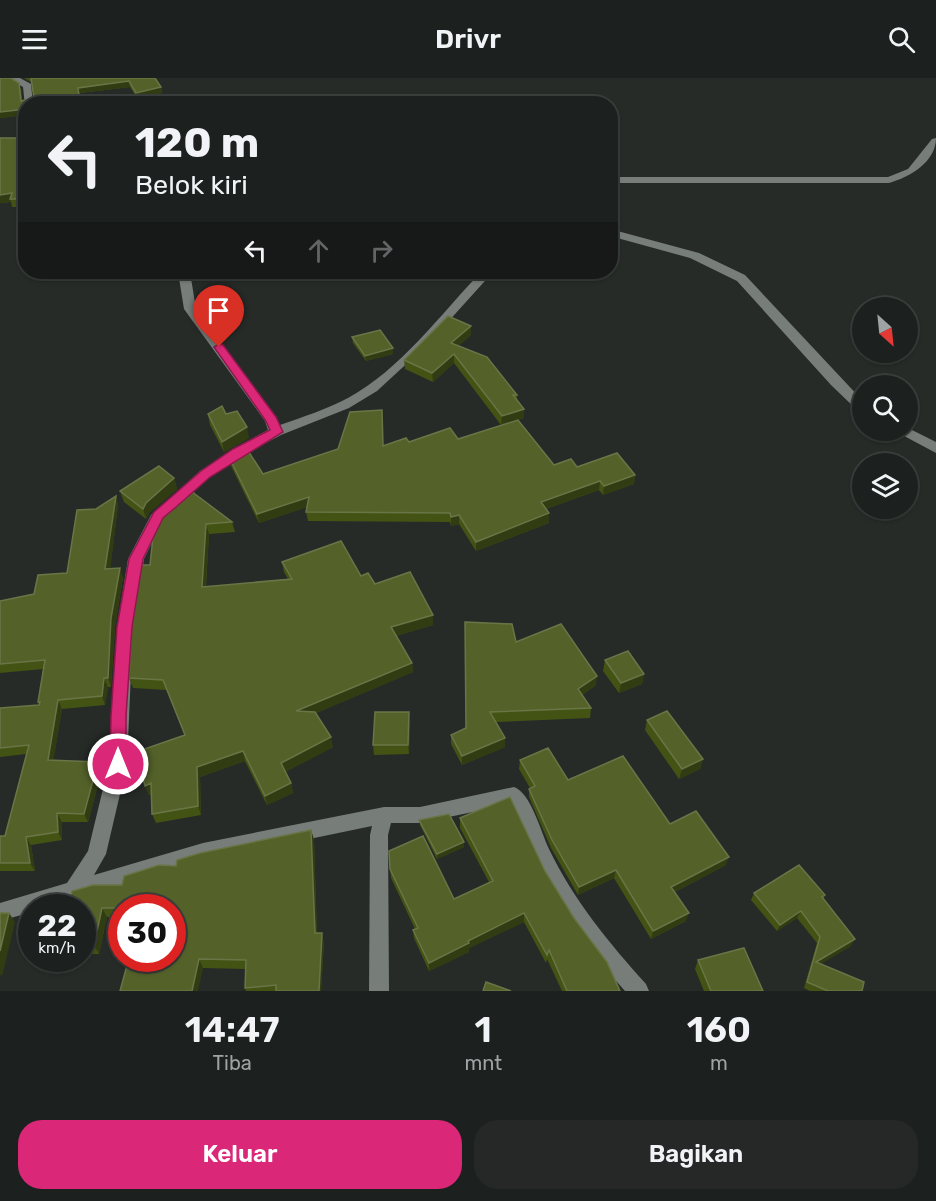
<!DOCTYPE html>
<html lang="id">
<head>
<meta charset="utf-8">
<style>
  body { margin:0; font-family:Rubik,sans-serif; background:#252827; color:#f1f3f6; height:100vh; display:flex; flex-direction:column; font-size:22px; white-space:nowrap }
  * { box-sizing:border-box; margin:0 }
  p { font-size:20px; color:#a0a3a4 }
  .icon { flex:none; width:33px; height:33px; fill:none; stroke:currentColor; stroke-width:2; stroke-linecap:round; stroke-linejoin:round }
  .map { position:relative; height:913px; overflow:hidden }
  .sheet { display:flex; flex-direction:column; background:#1c201e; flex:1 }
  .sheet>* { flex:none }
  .banner { position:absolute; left:18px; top:18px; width:600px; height:183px; border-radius:24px; box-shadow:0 2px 4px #0004,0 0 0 2px #3a3e3c; background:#1c201e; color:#f1f3f6; overflow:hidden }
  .needle { width:39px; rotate:153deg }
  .fabs { position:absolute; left:852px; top:219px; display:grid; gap:12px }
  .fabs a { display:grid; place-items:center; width:66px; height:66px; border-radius:50%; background:#1c201e; box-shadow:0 2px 4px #0004,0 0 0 2px #3a3e3c; font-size:30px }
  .speed { position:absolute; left:18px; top:816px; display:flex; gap:12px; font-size:30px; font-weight:700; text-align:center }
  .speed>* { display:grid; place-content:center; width:78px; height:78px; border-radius:50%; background:#1c201e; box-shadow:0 2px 4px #0004,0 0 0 2px #3a3e3c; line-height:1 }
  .speed small { font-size:15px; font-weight:400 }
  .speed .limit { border:9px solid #d22; background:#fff; color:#111 }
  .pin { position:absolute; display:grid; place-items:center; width:51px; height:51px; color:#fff; margin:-62px -26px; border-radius:50% 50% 50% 0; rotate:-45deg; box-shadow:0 0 6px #0007 }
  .pin .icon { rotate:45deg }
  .me { position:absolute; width:66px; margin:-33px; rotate:0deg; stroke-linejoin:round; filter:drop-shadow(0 0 4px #0008) }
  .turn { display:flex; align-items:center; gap:21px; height:126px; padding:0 18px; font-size:27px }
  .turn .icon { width:78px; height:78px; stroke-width:2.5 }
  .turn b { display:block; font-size:42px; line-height:51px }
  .lanes { display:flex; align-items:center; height:57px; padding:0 18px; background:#0003; justify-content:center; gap:30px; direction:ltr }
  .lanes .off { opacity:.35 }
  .eta { display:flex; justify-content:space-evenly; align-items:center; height:102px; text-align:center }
  .eta b { font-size:36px; font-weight:600; line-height:42px }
  .button { display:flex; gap:12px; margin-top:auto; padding:12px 18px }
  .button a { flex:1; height:69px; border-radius:24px; background:#db2777; color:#fff; font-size:24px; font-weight:600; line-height:69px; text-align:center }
  .button a+a { background:#252827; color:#f1f3f6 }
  header { display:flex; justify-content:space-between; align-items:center; height:78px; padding:0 18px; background:#1c201e; font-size:27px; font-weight:600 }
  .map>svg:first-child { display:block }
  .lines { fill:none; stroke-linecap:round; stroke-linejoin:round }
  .street { fill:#777d79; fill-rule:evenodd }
  .wall { fill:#435314 }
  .shaded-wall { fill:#313c13 }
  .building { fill:#54622a; stroke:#697546; stroke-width:1.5 }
  .route { fill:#db2777; stroke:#8e194d; stroke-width:1.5 }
</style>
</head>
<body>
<header><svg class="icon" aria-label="menu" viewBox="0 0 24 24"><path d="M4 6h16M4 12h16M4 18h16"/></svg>Drivr<svg class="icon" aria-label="search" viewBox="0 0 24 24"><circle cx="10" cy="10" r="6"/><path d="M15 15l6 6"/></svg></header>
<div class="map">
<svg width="936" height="913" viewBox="0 0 936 913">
  <rect width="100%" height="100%" fill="#262b28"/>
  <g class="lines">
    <g class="street">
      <path d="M 8,0 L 20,0 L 31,6 L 33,26 L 26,26 L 25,28 L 23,9 Z"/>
      <path d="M 936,60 C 936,84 910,99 889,105 L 610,105 L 610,99 L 888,99 L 908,91 L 932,61 Z"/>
      <path d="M 610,151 L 699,175 L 745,197 L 862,322 L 862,333 L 857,332 L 831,307 L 737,203 L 690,180 L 610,158 Z"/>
      <path d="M 178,194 L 190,194 L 196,231 L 280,347 C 303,339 327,331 348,320 C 401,291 440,237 481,194 L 493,194 L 428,266 L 377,313 L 349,330 L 281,357 L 243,377 L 210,399 L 164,440 L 144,481 L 133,549 L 127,686 L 106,776 L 94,797 L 203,765 L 384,729 L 420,729 L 514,709 C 531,715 541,754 549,771 C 573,821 609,865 646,906 L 649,913 L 625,913 C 575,857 538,796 511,726 L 420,745 L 391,745 L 388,757 L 389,913 L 369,913 L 370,757 L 372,748 L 203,783 L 46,830 L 32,830 L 32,834 L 0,843 L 0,825 L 67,805 L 88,773 L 109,686 L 117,549 L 128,481 L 151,437 L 200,393 L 233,371 L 268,352 L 265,343 L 184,231 Z"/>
      <path d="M 908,350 L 936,364 L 936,375 L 893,352 L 908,352 Z"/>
    </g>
  </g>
  <g class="wall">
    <path d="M 24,0 L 155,0 L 161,9 L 162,15 L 137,20 L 130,9 L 80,15 L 26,26 L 26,37 L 0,40 L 21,10 L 22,22 L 34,20 L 31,4 Z"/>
    <path d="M 0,60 L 26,60 L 26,129 L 12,129 L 11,124 L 0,125 Z"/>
    <path d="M 471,257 L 458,268 L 517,317 L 517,322 L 524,331 L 524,340 L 501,347 L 454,285 L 433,304 L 405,291 L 404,282 Z"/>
    <path d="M 352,259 L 393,276 L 366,283 L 353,265 Z"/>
    <path d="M 208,336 L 226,336 L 249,360 L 224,374 L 210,347 Z"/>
    <path d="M 458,361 L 554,387 L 577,389 L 635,397 L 634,406 L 603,417 L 599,412 L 546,431 L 549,435 L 549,445 L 476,473 L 459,446 L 451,448 L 450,444 L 308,443 L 306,434 L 307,429 L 259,445 L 231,388 L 229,379 L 263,396 L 384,368 L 409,364 Z"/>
    <path d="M 174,400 L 177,411 L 149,435 L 146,441 L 124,424 L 120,413 Z"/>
    <path d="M 116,418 L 118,427 L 110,491 L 123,499 L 115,549 L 111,609 L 108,609 L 105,627 L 62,631 L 53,683 L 98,684 L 102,692 L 88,744 L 62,744 L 62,762 L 31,767 L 35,793 L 0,793 L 0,758 L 5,758 L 26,676 L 0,679 L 0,630 L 39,627 L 38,624 L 43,591 L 0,595 L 0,523 L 34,516 L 67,495 L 96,431 Z"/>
    <path d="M 232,444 L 235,454 L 209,456 L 206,509 L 288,501 L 284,494 L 282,484 L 361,498 L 375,506 L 433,537 L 433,547 L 396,558 L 412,585 L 413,594 L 316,635 L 333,669 L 285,694 L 291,705 L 293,715 L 267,727 L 245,683 L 200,699 L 201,737 L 156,745 L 152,736 L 152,716 L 149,717 L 145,708 L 185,657 L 167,612 L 133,610 L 129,600 L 150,487 L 154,449 Z"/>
    <path d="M 516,564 L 596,607 L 582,617 L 591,630 L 590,640 L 496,644 L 505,669 L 462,687 L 451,666 L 451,657 L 466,650 Z"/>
    <path d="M 605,582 L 644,596 L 642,606 L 619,615 L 603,593 Z"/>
    <path d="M 647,642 L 703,681 L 700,691 L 679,701 L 645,652 Z"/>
    <path d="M 410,644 L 409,676 L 374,677 L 373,667 Z"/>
    <path d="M 520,682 L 568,702 L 670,746 L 726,787 L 675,814 L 686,843 L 651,861 L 614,800 L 578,817 L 551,770 L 529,719 L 529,711 L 530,710 L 519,691 Z"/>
    <path d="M 460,740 L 545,793 L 620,913 L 562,913 L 547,881 L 546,885 L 524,844 L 469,870 L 469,874 L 429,893 L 414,860 L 413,852 L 415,851 L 391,800 L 390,791 L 454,821 L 489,804 L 460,750 Z"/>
    <path d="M 419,742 L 464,764 L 464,769 L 437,781 L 420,747 Z"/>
    <path d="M 311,752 L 314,762 L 317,855 L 324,864 L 321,913 L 246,913 L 245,910 L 246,891 L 203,890 L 172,882 L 175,841 L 172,841 L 172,830 L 122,830 L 122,840 L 107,839 L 99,876 L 82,876 L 82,830 L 122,807 L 176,788 Z"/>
    <path d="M 754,815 L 825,817 L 823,821 L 851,868 L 820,886 L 862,913 L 810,913 L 804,910 L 817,865 L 797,840 L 777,853 L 751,822 Z"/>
    <path d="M 698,882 L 763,913 L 704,913 L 695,891 Z"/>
  </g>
  <g class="shaded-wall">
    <path d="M 129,3 L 130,9 L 80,15 L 81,26 L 66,26 L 78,10 Z"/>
    <path d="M 161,9 L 162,15 L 137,20 L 136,15 Z"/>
    <path d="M 26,31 L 26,37 L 0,40 L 0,34 Z"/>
    <path d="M 12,115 L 10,121 L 11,124 L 0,125 L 0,117 Z"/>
    <path d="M 471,248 L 471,257 L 451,274 L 451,265 Z"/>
    <path d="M 393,270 L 393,276 L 366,283 L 365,278 Z"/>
    <path d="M 454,276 L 454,285 L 433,304 L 432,295 Z"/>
    <path d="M 524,331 L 524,340 L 501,347 L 502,338 Z"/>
    <path d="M 247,349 L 249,360 L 224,374 L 222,364 Z"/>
    <path d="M 635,397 L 634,406 L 603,417 L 604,408 Z"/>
    <path d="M 174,400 L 177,411 L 149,435 L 146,441 L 143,431 L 146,425 Z"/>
    <path d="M 600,403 L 599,412 L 540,433 L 541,424 Z"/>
    <path d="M 116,418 L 118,427 L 109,501 L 105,491 Z"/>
    <path d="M 309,419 L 310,428 L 259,445 L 257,436 Z"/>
    <path d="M 549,435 L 549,445 L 476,473 L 476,464 Z"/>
    <path d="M 459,437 L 459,446 L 451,448 L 451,439 Z"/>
    <path d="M 206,446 L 209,456 L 205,519 L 202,509 Z"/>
    <path d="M 120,490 L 123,499 L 115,549 L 111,609 L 108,600 L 111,540 Z"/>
    <path d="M 433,537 L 433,547 L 392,559 L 391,549 Z"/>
    <path d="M 412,585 L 413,594 L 298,643 L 296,633 Z"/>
    <path d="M 644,596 L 642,606 L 619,615 L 621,605 Z"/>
    <path d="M 597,598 L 596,607 L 577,620 L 578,611 Z"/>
    <path d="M 104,600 L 108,609 L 105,627 L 102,618 Z"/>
    <path d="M 58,622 L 62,631 L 52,691 L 48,682 Z"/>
    <path d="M 409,634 L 410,644 L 409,676 L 408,667 Z"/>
    <path d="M 331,659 L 333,669 L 283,695 L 281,685 Z"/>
    <path d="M 505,660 L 505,669 L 462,687 L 462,678 Z"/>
    <path d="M 243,673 L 245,683 L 200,699 L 201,737 L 198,728 L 197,689 Z"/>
    <path d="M 703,681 L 700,691 L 679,701 L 682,691 Z"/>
    <path d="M 98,684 L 102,692 L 88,744 L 84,736 Z"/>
    <path d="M 151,705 L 155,715 L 149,717 L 145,708 Z"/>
    <path d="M 291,705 L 293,715 L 267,727 L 265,718 Z"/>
    <path d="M 57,735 L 62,744 L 62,762 L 58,754 Z"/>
    <path d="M 311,752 L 314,762 L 317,864 L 315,855 Z"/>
    <path d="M 26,759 L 31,767 L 35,793 L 30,785 Z"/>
    <path d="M 464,764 L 464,769 L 437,781 L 437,776 Z"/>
    <path d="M 729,779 L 726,787 L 669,817 L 671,809 Z"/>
    <path d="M 616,792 L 614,800 L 578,817 L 579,809 Z"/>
    <path d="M 102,830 L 107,839 L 99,876 L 94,867 Z"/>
    <path d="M 801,833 L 797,840 L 777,853 L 780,847 Z"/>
    <path d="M 9,835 L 15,844 L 2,899 L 0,896 L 0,873 Z"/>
    <path d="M 524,835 L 524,844 L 469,870 L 469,874 L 429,893 L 429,885 L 468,863 Z"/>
    <path d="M 689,835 L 686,843 L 651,861 L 653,853 Z"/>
    <path d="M 322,855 L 324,864 L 321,913 L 319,913 Z"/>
    <path d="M 855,861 L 851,868 L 813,891 L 816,884 Z"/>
    <path d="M 199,881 L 203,890 L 198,913 L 192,913 Z"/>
  </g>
  <g class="building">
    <path d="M 0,0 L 11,0 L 19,5 L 21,23 L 34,20 L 31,0 L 155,0 L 161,9 L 136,15 L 129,3 L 78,10 L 80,24 L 66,26 L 26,26 L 26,31 L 0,34 Z"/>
    <path d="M 390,17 L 401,26 L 355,26 Z"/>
    <path d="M 0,60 L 26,60 L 26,121 L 10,121 L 12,115 L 0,117 Z"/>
    <path d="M 448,238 L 471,248 L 451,265 L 487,279 L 517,317 L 513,317 L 524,331 L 502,338 L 454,276 L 432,295 L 404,282 Z"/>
    <path d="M 380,252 L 393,270 L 365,278 L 352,259 Z"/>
    <path d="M 222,328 L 226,336 L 237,333 L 247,349 L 222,364 L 208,336 Z"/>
    <path d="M 382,332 L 383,368 L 406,360 L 409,364 L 450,350 L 458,361 L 518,342 L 554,387 L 571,381 L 577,389 L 617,375 L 635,397 L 604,408 L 600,403 L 541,424 L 549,435 L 476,464 L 459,437 L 451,439 L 450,435 L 306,434 L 309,419 L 257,436 L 229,379 L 245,368 L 263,396 L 338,371 L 350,334 Z"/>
    <path d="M 159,388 L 174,400 L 146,425 L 143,431 L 120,413 Z"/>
    <path d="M 187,410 L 232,444 L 206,446 L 202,509 L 292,501 L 282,484 L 341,463 L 361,498 L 368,495 L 375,506 L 410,494 L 433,537 L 391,549 L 412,585 L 296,633 L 315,634 L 331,659 L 281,685 L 291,705 L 265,718 L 243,673 L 197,689 L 198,728 L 152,736 L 151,705 L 145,708 L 136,674 L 185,657 L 163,602 L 129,600 L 132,539 L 140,487 L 150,487 L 154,449 L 163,431 Z"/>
    <path d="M 116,418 L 105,491 L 120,490 L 111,540 L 108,600 L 104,600 L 102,618 L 58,622 L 48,682 L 98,684 L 84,736 L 57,735 L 58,754 L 26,759 L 30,785 L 0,785 L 0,758 L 5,758 L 29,667 L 0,670 L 0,630 L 39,627 L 40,624 L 38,624 L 45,582 L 0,586 L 0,523 L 34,516 L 38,497 L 67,495 L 77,432 L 96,431 Z"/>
    <path d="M 465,544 L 512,546 L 516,564 L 561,546 L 597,598 L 578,611 L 591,630 L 490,634 L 505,660 L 462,678 L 451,657 L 466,650 Z"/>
    <path d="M 628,573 L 644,596 L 621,605 L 605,582 Z"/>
    <path d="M 667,633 L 703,681 L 682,691 L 647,642 Z"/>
    <path d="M 375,634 L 409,634 L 408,667 L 373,667 Z"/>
    <path d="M 548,670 L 568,702 L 623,678 L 670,746 L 696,733 L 729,779 L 671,809 L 689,835 L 653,853 L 616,792 L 579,809 L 552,762 L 529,711 L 535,708 L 520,682 Z"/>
    <path d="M 510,719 L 545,793 L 574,840 L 607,884 L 620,913 L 567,913 L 549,872 L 547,877 L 524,835 L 468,863 L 469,865 L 429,885 L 413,852 L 418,850 L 390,791 L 389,773 L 423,758 L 454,821 L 493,803 L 460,740 Z"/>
    <path d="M 449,736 L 464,764 L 437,776 L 419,742 Z"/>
    <path d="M 311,752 L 315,855 L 322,855 L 319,913 L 276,913 L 276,907 L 245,910 L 246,882 L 199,881 L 192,913 L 120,913 L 129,880 L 172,882 L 175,832 L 172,832 L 172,830 L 102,830 L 94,867 L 82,867 L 82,830 L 68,830 L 72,813 L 93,807 L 122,807 L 124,798 L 159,787 L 176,788 L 177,782 L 200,775 Z"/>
    <path d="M 799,787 L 825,817 L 822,819 L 855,861 L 816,884 L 864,904 L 862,913 L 828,913 L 807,904 L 820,859 L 801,833 L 780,847 L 754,815 Z"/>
    <path d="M 0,835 L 9,835 L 0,873 Z"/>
    <path d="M 744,870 L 763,913 L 711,913 L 698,882 Z"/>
    <path d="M 486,904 L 511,913 L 483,913 Z"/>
  </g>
  <path class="route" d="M 219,266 L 223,267 L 276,339 L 283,354 L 210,399 L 176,429 L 163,440 L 143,481 L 132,549 L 126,638 L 126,686 L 124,691 L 118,693 L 113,691 L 110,686 L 111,638 L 117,549 L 129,481 L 154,434 L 201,393 L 233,371 L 270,352 L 266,343 L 214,269 Z"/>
</svg>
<div class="fabs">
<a><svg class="needle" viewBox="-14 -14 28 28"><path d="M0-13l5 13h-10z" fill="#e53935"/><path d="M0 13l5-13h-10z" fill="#a0a3a4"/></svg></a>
<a><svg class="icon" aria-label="search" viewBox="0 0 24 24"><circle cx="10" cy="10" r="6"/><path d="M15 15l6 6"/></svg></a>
<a><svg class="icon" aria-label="layers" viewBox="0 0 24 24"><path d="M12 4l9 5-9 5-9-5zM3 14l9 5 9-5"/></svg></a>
</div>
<div class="speed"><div>22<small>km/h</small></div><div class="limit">30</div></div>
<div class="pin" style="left:219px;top:269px;background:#d93025"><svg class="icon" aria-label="arrive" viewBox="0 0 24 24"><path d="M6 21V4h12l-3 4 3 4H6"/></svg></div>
<svg class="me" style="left:118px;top:686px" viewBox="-20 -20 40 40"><circle r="17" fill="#db2777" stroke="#fff" stroke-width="3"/><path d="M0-11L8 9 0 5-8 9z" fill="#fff"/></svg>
<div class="banner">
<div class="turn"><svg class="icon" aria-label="left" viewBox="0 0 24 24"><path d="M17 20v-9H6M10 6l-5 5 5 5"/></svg><div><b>120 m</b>Belok kiri</div></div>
<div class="lanes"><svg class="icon" aria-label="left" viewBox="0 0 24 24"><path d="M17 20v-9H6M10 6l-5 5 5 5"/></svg><svg class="icon off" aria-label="ahead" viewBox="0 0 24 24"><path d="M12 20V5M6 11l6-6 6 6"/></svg><svg class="icon off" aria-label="right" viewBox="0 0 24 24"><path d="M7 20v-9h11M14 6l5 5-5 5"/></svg></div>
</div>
</div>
<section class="sheet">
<div class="eta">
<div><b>14:47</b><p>Tiba</p></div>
<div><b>1</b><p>mnt</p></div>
<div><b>160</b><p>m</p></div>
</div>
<div class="button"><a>Keluar</a><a>Bagikan</a></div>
</section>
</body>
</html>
